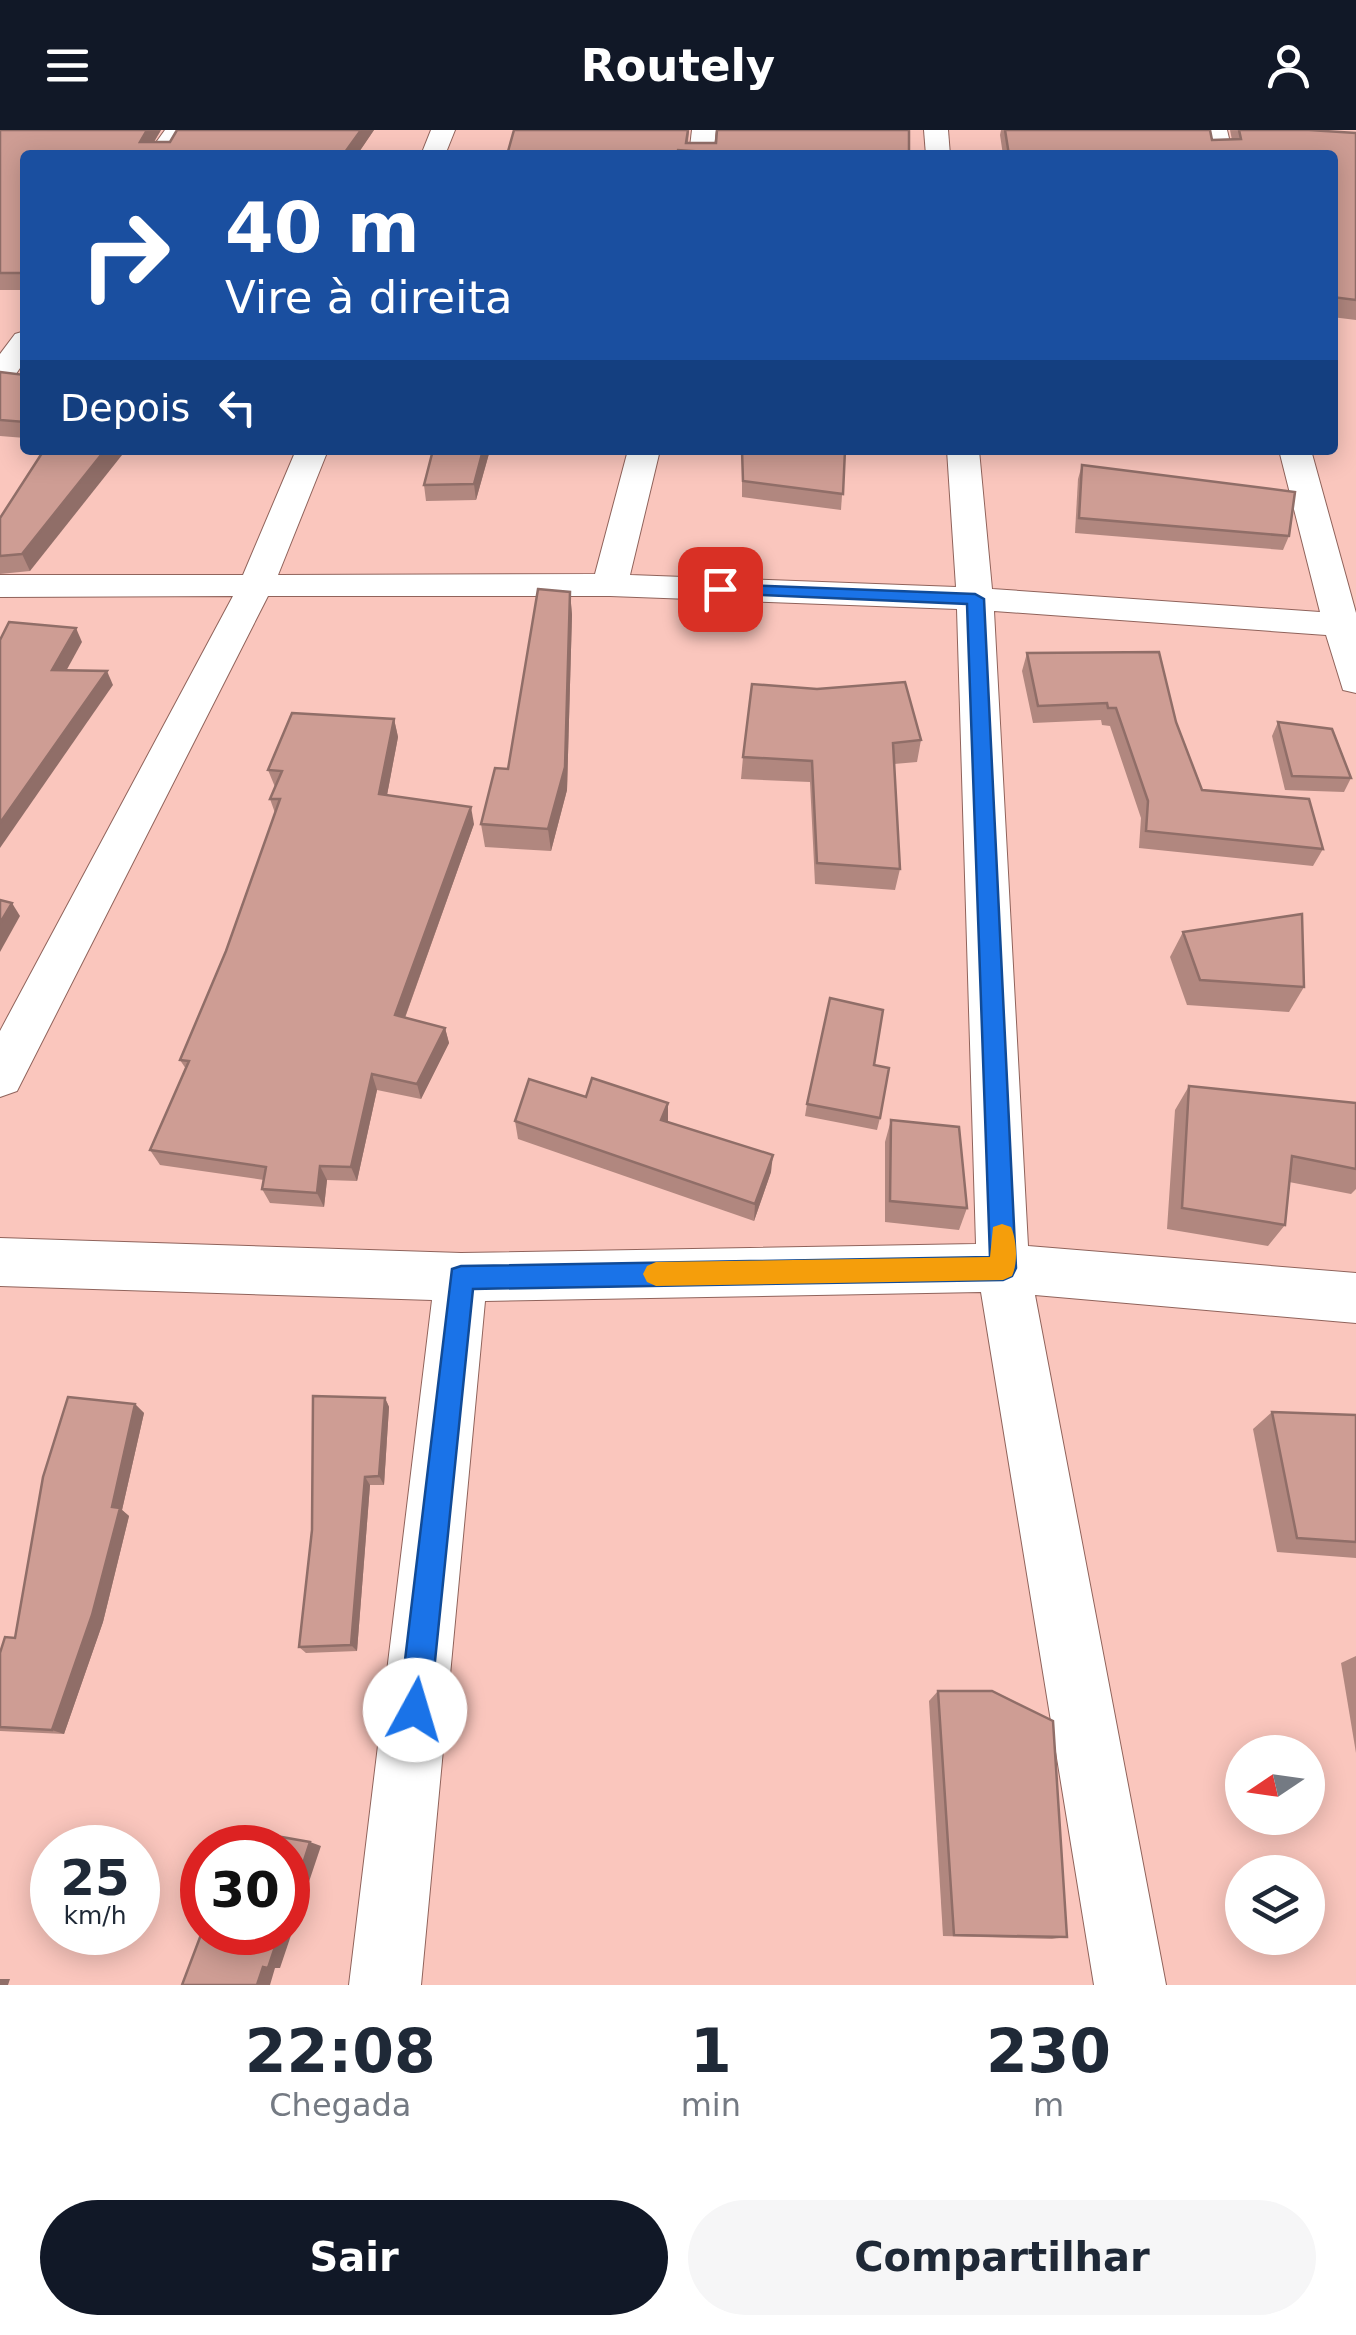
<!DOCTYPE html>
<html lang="pt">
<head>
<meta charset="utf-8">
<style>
  body { margin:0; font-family:"DejaVu Sans",sans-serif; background:#f6f6f7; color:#1f2937; height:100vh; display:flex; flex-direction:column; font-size:38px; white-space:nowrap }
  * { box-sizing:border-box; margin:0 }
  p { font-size:32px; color:#747a83 }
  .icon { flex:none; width:55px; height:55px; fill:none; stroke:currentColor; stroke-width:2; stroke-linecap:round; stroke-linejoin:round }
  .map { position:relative; height:1855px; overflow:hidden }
  .panel { display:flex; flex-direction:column; background:#fff; flex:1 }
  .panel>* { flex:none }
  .banner { position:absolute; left:20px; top:20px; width:1318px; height:305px; border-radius:10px; box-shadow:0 5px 25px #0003; background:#1a4fa0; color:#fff; overflow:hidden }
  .needle { width:65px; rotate:257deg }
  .controls { position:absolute; left:1225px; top:1605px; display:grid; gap:20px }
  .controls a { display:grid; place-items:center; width:100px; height:100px; border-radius:50%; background:#fff; box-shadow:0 5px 25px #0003; font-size:50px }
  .speed { position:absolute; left:30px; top:1695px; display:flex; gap:20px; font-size:50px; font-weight:700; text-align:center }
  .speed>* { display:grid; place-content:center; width:130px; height:130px; border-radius:50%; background:#fff; box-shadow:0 5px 25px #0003; line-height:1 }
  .speed small { font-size:25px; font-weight:400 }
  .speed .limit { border:15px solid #d22; background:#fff; color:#111 }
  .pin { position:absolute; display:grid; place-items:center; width:85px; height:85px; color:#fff; margin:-42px; border-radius:20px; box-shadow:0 5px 15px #0006 }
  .me { position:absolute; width:110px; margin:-55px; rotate:6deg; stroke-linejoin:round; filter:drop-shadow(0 0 8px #0008) }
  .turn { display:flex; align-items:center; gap:35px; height:210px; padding:0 40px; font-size:45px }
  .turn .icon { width:130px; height:130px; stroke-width:2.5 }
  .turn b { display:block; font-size:70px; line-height:85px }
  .then { display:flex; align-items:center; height:95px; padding:0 40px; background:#0003; gap:20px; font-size:38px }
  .eta { display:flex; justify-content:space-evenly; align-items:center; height:170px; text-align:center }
  .eta b { font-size:60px; font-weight:700; line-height:70px }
  .primary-button { display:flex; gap:20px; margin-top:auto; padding:20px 40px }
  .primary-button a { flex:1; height:115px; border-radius:60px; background:#111827; color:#fff; font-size:40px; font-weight:700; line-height:115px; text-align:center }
  .primary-button a+a { background:#f6f6f7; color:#1f2937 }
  header { display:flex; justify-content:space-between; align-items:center; height:130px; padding:0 40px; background:#111827; color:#fff; font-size:45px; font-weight:700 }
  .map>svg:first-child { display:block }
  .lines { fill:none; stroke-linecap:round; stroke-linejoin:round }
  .street-casing { stroke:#90635b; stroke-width:2 }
  .street { fill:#fff; fill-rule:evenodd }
  .wall { fill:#b1877f }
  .shaded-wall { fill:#906e68 }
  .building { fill:#ce9d94; stroke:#906e68; stroke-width:2.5 }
  .route { fill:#1a73e8; stroke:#114b97; stroke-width:2.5 }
  .slow { fill:#f59e0b }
</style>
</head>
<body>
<header><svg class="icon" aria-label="menu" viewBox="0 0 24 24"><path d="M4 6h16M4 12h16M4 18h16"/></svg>Routely<svg class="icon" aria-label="person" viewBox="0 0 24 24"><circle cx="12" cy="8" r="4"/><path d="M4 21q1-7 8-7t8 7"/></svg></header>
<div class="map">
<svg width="1356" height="1855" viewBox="0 0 1356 1855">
  <rect width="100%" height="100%" fill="#fac6bd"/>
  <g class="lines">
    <defs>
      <g id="street">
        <path d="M 165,0 L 189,0 L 171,25 L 147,25 Z"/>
        <path d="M 431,0 L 455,0 L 445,25 L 421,25 Z"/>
        <path d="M 692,0 L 716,0 L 713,25 L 689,25 Z"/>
        <path d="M 924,0 L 948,0 L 950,25 L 926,25 Z"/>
        <path d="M 1203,0 L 1227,0 L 1233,25 L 1209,25 Z"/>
        <path d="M 25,201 L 25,231 L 11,251 L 0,254 L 0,224 L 15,204 Z"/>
        <path d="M 296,320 L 328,320 L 278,445 L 595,444 L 628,320 L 660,320 L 630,445 L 956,457 L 947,320 L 979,320 L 992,459 L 1320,482 L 1279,320 L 1311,320 L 1356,483 L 1356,563 L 1343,560 L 1326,505 L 994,481 L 1028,1116 L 1356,1143 L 1356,1193 L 1035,1165 L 1166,1855 L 1094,1855 L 981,1162 L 485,1171 L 421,1855 L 349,1855 L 432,1170 L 0,1156 L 0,1108 L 461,1123 L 976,1114 L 957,479 L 610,466 L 268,466 L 17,961 L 0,967 L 0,901 L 233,466 L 0,467 L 0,445 L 243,445 Z"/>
      </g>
    </defs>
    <use href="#street" class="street-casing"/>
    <use href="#street" class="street"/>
  </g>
  <g class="wall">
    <path d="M 0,0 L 161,0 L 154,12 L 170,12 L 177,0 L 374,0 L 357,25 L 25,25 L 25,160 L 0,160 Z"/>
    <path d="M 514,0 L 689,0 L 688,13 L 909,25 L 507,25 Z"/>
    <path d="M 1001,0 L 1210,0 L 1212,10 L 1232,10 L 1230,0 L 1309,0 L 1356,3 L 1356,190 L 1332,187 L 1332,25 L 1003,25 L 1000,5 Z"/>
    <path d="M 0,242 L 25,245 L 25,308 L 0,306 Z"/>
    <path d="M 44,320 L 30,441 L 0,444 L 0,388 Z"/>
    <path d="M 433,320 L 490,320 L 476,370 L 426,371 L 424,355 Z"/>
    <path d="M 742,320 L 845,320 L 841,380 L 742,367 Z"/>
    <path d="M 1082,335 L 1289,406 L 1283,420 L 1075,403 L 1078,349 Z"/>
    <path d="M 570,462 L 572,485 L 567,660 L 551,721 L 485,717 L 481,694 L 508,639 Z"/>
    <path d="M 1027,523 L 1176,592 L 1202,660 L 1323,719 L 1313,736 L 1139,718 L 1141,688 L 1110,596 L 1102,595 L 1101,590 L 1033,593 L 1022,541 Z"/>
    <path d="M 394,589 L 398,607 L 387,665 L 474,694 L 405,888 L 445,898 L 449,913 L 421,969 L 377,960 L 357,1051 L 327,1050 L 324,1077 L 270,1073 L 262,1059 L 264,1050 L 160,1035 L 150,1020 L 186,939 L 180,930 L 226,821 L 275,683 L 270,669 L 275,657 L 268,640 Z"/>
    <path d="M 1278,592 L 1351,648 L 1344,662 L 1285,660 L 1272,606 Z"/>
    <path d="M 921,610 L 917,632 L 894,634 L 900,739 L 895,760 L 815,754 L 810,652 L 741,649 L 743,627 Z"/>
    <path d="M 1183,802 L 1304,857 L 1289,882 L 1187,875 L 1170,827 Z"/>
    <path d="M 1189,956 L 1356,973 L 1356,1059 L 1351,1064 L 1289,1052 L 1285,1095 L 1268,1116 L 1167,1099 L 1175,980 Z"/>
    <path d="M 807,974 L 880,988 L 877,1000 L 805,986 Z"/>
    <path d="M 891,990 L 967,1078 L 959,1100 L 885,1092 L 885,1012 Z"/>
    <path d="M 515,991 L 668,992 L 771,1042 L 754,1091 L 518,1009 Z"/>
    <path d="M 385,1268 L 389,1277 L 384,1355 L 370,1355 L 357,1521 L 306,1523 L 299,1517 Z"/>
    <path d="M 135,1274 L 144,1283 L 122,1380 L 129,1386 L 103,1492 L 64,1604 L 0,1601 L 0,1523 L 15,1508 Z"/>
    <path d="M 1272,1282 L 1356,1285 L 1356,1428 L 1277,1422 L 1253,1299 Z"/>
    <path d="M 1356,1526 L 1356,1623 L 1341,1533 Z"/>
    <path d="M 938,1561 L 1067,1807 L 1052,1809 L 943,1806 L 929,1571 Z"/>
  </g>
  <g class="shaded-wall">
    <path d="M 147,0 L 161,0 L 146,25 L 140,12 Z"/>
    <path d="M 361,0 L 374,0 L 357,25 L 343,25 Z"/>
    <path d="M 105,320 L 126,320 L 30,441 L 22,424 Z"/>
    <path d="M 483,320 L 490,320 L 476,370 L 474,354 Z"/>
    <path d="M 570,462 L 572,485 L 567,660 L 551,721 L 548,699 Z"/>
    <path d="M 76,498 L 82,512 L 59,554 L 52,540 Z"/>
    <path d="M 107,541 L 113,555 L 0,718 L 0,693 Z"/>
    <path d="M 394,589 L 398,607 L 384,681 L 379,664 Z"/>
    <path d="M 471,677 L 474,694 L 400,901 L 395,885 Z"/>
    <path d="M 12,773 L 20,786 L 0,822 L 0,793 Z"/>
    <path d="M 445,898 L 449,913 L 421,969 L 417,954 Z"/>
    <path d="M 372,944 L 377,960 L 357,1051 L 351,1037 Z"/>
    <path d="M 668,973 L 668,991 L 662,1008 L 661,990 Z"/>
    <path d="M 773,1025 L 771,1042 L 754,1091 L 755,1074 Z"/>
    <path d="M 320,1036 L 327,1050 L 324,1077 L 317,1063 Z"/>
    <path d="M 385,1268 L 389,1277 L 384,1355 L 379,1346 Z"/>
    <path d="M 135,1274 L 144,1283 L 122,1380 L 129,1386 L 103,1492 L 64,1604 L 52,1600 L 112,1377 Z"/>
    <path d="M 365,1347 L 370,1355 L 357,1521 L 351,1515 Z"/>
    <path d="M 310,1712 L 321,1716 L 280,1838 L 275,1838 L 270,1855 L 257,1855 L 263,1837 L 280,1802 L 288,1802 L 288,1780 Z"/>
    <path d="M 0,1849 L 10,1849 L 8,1855 L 0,1855 Z"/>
  </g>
  <g class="building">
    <path d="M 0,0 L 147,0 L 140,12 L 170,12 L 177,0 L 361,0 L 343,25 L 25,25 L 25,143 L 0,143 Z"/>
    <path d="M 514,0 L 688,0 L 686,13 L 716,13 L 717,0 L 909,0 L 909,25 L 751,25 L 678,20 L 676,25 L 507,25 Z"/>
    <path d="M 1005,0 L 1210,0 L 1212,10 L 1241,9 L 1239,0 L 1309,0 L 1356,3 L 1356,170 L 1332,167 L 1332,25 L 1009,25 Z"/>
    <path d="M 0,242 L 25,245 L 25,292 L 0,290 Z"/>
    <path d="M 44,320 L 105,320 L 22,424 L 0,426 L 0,388 Z"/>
    <path d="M 433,320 L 483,320 L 474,354 L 424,355 Z"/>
    <path d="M 742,320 L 845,320 L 843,364 L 743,351 Z"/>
    <path d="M 1082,335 L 1295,362 L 1289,406 L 1079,388 Z"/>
    <path d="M 538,459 L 570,462 L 565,637 L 548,699 L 481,694 L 495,638 L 508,639 Z"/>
    <path d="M 9,492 L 76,498 L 52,540 L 107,541 L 0,693 L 0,510 Z"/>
    <path d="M 1159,522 L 1176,592 L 1202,660 L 1309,669 L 1323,719 L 1146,701 L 1148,671 L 1116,578 L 1108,578 L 1107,573 L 1038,576 L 1027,523 Z"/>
    <path d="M 905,552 L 921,610 L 893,613 L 900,739 L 817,733 L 812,631 L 743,627 L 752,554 L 817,559 Z"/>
    <path d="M 292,583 L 394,589 L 379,664 L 471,677 L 395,885 L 445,898 L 417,954 L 372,944 L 351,1037 L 320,1036 L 317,1063 L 262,1059 L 266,1037 L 150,1020 L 189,931 L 180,930 L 226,821 L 280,669 L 270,669 L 282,641 L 268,640 Z"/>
    <path d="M 1278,592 L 1332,599 L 1351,648 L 1292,646 Z"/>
    <path d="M 0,770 L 12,773 L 0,793 Z"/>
    <path d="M 1302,784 L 1304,857 L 1200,850 L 1183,802 Z"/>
    <path d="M 830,868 L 883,880 L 874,935 L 889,938 L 880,988 L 807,974 Z"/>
    <path d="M 592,948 L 668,973 L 661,990 L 773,1025 L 755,1074 L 515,991 L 529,949 L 586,967 Z"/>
    <path d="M 1189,956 L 1356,973 L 1356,1039 L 1292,1026 L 1285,1095 L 1182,1078 Z"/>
    <path d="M 891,990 L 959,997 L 967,1078 L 890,1071 Z"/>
    <path d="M 313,1266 L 385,1268 L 379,1346 L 365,1347 L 351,1515 L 299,1517 L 312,1400 Z"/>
    <path d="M 68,1267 L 135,1274 L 112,1377 L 120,1378 L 92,1485 L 52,1600 L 0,1597 L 0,1523 L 5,1507 L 15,1508 L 43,1347 Z"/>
    <path d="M 1272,1282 L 1356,1285 L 1356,1412 L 1297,1408 Z"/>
    <path d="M 938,1561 L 992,1561 L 1053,1591 L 1067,1807 L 954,1805 Z"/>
    <path d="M 242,1700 L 310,1712 L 288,1780 L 288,1718 L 235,1718 Z"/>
    <path d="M 202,1802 L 280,1802 L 268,1838 L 263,1837 L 257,1855 L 182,1855 Z"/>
  </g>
  <path class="route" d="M 720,454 L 975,464 L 984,469 L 1016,1138 L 1012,1146 L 1003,1150 L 473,1159 L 430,1580 L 426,1591 L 415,1595 L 404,1591 L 399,1580 L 452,1139 L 461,1136 L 990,1127 L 967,474 L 714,463 L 714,455 Z"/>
  <path class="slow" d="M 1002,1094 L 1011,1097 C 1017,1111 1018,1133 1012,1146 L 1003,1150 L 656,1156 L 647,1152 L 643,1144 L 647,1136 L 656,1132 L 990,1127 L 993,1097 Z"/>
</svg>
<div class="controls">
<a><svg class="needle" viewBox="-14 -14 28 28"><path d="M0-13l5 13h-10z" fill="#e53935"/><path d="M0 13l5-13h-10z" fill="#747a83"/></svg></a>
<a><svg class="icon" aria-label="layers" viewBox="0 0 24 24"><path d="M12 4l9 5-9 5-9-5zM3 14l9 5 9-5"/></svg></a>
</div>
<div class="speed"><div>25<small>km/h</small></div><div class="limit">30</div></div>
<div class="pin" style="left:720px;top:459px;background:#d93025"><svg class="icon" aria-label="arrive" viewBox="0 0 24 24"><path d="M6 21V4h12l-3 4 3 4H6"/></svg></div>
<svg class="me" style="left:415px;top:1580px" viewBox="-20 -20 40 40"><circle r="19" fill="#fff"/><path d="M0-13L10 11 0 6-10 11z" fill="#1a73e8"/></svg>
<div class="banner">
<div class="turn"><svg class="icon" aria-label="right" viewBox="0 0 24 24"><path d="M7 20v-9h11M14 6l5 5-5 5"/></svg><div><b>40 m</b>Vire à direita</div></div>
<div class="then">Depois<svg class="icon" aria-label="left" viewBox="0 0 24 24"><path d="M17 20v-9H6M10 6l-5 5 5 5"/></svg></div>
</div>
</div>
<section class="panel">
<div class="eta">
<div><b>22:08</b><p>Chegada</p></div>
<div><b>1</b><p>min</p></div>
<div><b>230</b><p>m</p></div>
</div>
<div class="primary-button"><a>Sair</a><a>Compartilhar</a></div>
</section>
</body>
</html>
